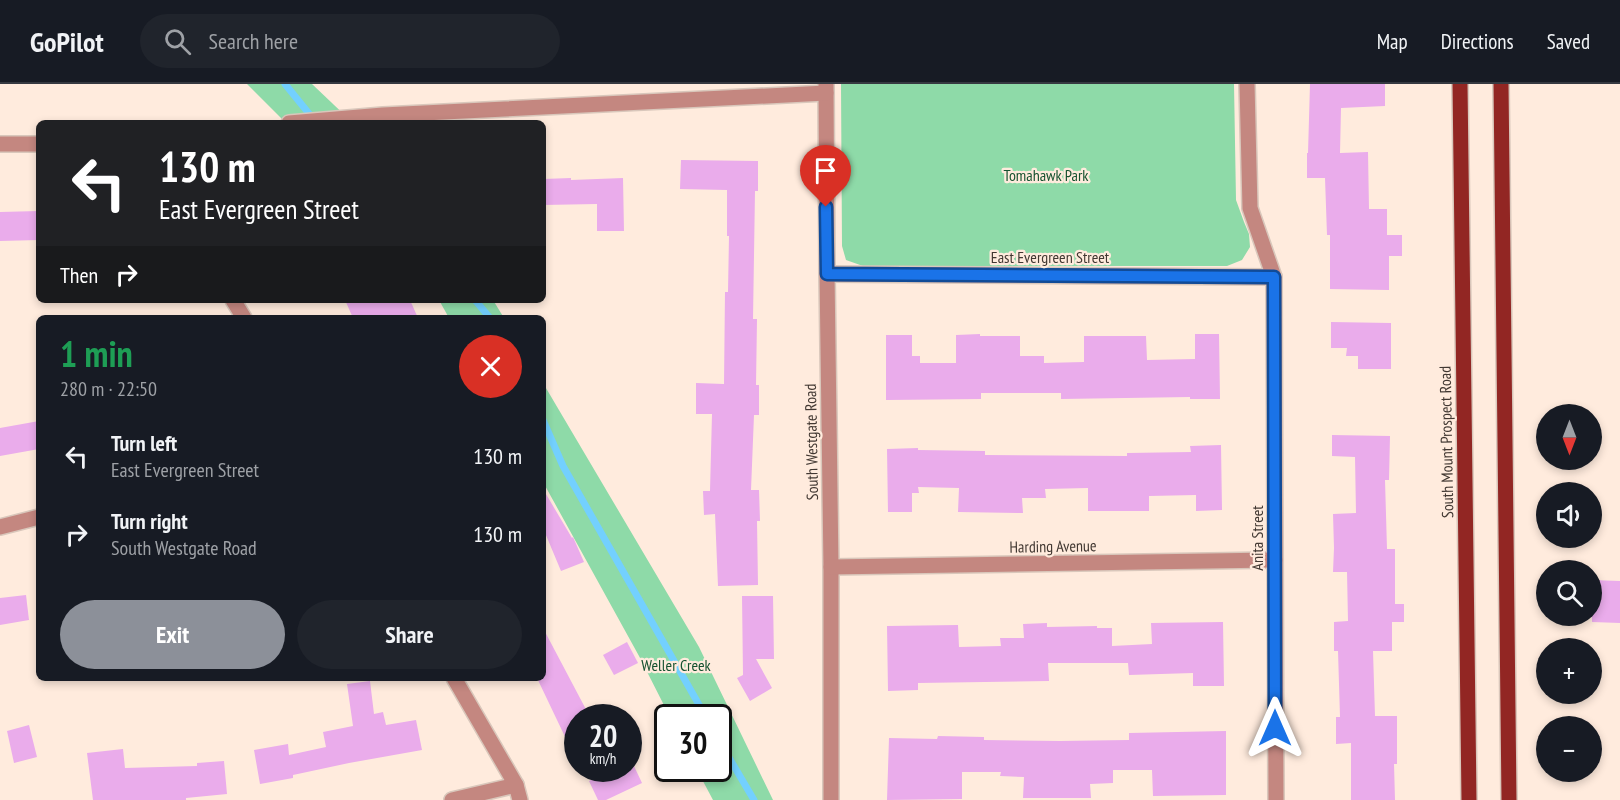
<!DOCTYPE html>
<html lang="en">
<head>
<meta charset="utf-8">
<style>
  body { margin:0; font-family:"PT Sans Narrow",sans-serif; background:#20242c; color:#f1f3f6; height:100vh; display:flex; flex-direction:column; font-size:22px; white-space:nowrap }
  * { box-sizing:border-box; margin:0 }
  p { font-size:20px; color:#9ea1a6 }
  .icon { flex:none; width:33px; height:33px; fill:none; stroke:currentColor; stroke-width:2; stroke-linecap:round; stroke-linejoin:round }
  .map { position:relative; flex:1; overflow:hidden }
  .sheet { position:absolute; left:36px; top:231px; width:510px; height:366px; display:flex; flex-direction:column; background:#171b24; border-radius:9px; box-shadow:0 3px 9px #0003 }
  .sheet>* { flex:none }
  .hud { position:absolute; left:36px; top:36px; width:510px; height:183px; border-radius:9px; box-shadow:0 3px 9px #0003; background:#202124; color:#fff; overflow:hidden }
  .needle { width:39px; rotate:180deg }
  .buttons { position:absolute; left:1536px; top:320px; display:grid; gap:12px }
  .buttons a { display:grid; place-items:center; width:66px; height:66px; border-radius:50%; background:#171b24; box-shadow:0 3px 9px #0003; font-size:30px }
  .speed { position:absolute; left:564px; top:620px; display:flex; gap:12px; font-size:30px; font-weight:700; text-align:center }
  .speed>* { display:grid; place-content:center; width:78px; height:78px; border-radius:50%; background:#171b24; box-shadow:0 3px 9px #0003; line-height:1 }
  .speed small { font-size:15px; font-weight:400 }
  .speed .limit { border:3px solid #111; border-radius:9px; background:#fff; color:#111 }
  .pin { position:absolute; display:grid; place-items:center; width:51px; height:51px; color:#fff; margin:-62px -26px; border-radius:50% 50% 50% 0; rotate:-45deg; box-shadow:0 0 6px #0007 }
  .pin .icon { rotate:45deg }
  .me { position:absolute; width:66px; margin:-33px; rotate:0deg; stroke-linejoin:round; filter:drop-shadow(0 0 4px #0008) }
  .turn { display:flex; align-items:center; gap:21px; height:126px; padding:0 24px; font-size:27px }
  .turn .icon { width:78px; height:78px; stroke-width:2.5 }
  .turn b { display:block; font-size:42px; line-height:51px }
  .then { display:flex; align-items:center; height:57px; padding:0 24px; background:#0003; gap:12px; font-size:22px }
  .round { display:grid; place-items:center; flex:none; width:63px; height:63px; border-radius:32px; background:#20242c }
  .head { display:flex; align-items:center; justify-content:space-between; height:102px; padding:0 24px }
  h1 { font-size:36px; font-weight:700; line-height:45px; color:#1e9e55 }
  .button { display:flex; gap:12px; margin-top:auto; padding:12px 24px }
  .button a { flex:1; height:69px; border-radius:36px; background:#8c9099; color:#fff; font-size:24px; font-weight:700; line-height:69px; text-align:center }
  .button a+a { background:#20242c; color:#f1f3f6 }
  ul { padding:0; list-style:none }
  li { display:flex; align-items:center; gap:18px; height:78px; padding:0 24px }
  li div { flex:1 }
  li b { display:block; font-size:22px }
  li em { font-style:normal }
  header { display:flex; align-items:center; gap:36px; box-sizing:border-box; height:84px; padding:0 30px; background:#171b24; border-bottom:2px solid #363941 }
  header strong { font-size:28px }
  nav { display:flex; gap:33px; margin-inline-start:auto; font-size:21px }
  .search { width:420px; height:54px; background:#20242c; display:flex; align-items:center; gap:15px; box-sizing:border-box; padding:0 21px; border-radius:33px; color:#9ea1a6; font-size:22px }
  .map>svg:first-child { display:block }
  .green { fill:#8edaa8 }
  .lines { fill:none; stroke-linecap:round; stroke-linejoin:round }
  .stream { stroke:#73d0fe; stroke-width:7 }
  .building { fill:#eaaceb }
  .minor-casing { stroke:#d9c7bb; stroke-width:18 }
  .major-casing { stroke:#d9c7bb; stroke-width:18 }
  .minor { stroke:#c48780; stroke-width:15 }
  .major { stroke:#922623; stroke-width:15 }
  .route-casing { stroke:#114b97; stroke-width:15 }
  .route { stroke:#1a73e8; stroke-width:10 }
  .labels { text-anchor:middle; stroke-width:4.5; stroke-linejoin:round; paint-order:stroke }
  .park-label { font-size:16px; fill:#165230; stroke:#ffebdd }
  .street-label { font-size:16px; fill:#423832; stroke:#ffebdd }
</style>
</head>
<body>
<header>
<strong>GoPilot</strong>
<div class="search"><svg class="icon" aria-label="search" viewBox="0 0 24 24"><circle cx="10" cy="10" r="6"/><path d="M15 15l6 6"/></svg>Search here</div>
<nav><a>Map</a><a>Directions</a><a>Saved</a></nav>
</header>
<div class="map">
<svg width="1620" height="716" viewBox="0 0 1620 716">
  <rect width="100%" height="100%" fill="#ffebdd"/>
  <g class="green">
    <path d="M 247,0 L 312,0 L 353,39 L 286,39 Z"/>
    <path d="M 841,0 L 1234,0 L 1236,116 L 1244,138 L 1249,150 L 1250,163 L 1242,176 L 1227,182 L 863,182 L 846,176 L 842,162 Z"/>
    <path d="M 439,216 L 493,216 L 504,234 L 449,234 Z"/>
    <path d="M 543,299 L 699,563 L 773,716 L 713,716 L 696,684 L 718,684 L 718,633 L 670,633 L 639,572 L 543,398 Z"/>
  </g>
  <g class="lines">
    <g class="stream">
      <path d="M 285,0 L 315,37"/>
      <path d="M 475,216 L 490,234"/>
      <path d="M 543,336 L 563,382 L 706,633"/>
      <path d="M 718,655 L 754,716"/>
    </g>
  </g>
  <g class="building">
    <path d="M 1310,0 L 1385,0 L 1385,22 L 1341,24 L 1340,69 L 1368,68 L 1369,125 L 1387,125 L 1387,151 L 1402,151 L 1402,172 L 1389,172 L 1389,206 L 1330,205 L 1330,151 L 1327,151 L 1325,94 L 1307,94 L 1307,69 L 1308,69 Z"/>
    <path d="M 681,76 L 758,77 L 758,107 L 755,107 L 753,235 L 757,235 L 756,301 L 759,301 L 759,331 L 754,331 L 751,406 L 759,406 L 760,437 L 757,437 L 758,501 L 718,502 L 715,430 L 704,431 L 703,407 L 710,407 L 712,330 L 696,330 L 696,299 L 724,300 L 725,208 L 728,208 L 729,152 L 727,152 L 727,106 L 680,105 Z"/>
    <path d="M 571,94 L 571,96 L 623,94 L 624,147 L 597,147 L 597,120 L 543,121 L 543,95 Z"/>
    <path d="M 39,127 L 39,156 L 0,157 L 0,128 Z"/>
    <path d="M 345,216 L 410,216 L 418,234 L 353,234 Z"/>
    <path d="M 1331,238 L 1391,239 L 1391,285 L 1358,285 L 1358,272 L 1346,272 L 1347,264 L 1331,264 Z"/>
    <path d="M 980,250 L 980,252 L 1020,252 L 1020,272 L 1044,272 L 1044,279 L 1084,278 L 1084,252 L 1146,252 L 1147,276 L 1195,275 L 1195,250 L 1219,250 L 1220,315 L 1190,315 L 1190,313 L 1061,315 L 1061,309 L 981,309 L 981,315 L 886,316 L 886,251 L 912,251 L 912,272 L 920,272 L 920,279 L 956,279 L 956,251 Z"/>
    <path d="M 39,337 L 39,365 L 0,372 L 0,344 Z"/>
    <path d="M 1332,351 L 1390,352 L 1389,396 L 1385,396 L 1387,465 L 1395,465 L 1395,520 L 1404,520 L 1404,538 L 1392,538 L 1392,567 L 1373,567 L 1375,632 L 1397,632 L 1397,680 L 1394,680 L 1395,716 L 1351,716 L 1351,659 L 1336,660 L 1336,633 L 1340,633 L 1338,567 L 1334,567 L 1334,538 L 1348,537 L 1347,488 L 1333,488 L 1334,464 L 1333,430 L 1356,429 L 1355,373 L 1332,372 Z"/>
    <path d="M 1221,361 L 1222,426 L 1196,427 L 1196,411 L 1149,412 L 1149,427 L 1088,427 L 1088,404 L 1045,405 L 1046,414 L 1022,414 L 1023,429 L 958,428 L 959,404 L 918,403 L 919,409 L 912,409 L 912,428 L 888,428 L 887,365 L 918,364 L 918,366 L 985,367 L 985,371 L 1127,372 L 1127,369 L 1191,368 L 1190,362 Z"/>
    <path d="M 543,405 L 572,454 L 573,453 L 584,478 L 561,487 L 543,444 Z"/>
    <path d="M 1592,496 L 1620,497 L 1620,539 L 1592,538 Z"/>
    <path d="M 26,511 L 29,536 L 0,541 L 0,514 Z"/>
    <path d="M 742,512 L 773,512 L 774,575 L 756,575 L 772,604 L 750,617 L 737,594 L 743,591 Z"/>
    <path d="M 1223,538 L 1224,602 L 1193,602 L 1193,589 L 1129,591 L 1128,579 L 1048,579 L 1049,597 L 918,599 L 918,606 L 888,607 L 887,542 L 958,541 L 959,563 L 1001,562 L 1000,554 L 1024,554 L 1023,540 L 1047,539 L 1047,543 L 1097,542 L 1097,544 L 1112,544 L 1112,562 L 1152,560 L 1151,539 Z"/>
    <path d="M 543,544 L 590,633 L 578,633 L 578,680 L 537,594 L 543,594 Z"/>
    <path d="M 627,558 L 638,579 L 614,591 L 603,571 Z"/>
    <path d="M 370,597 L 374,630 L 383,628 L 386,641 L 416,636 L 422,666 L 349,679 L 293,691 L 293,694 L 260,700 L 254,666 L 288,660 L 289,671 L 326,663 L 323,648 L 353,642 L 347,600 Z"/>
    <path d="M 29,641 L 37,673 L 14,679 L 7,647 Z"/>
    <path d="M 1226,647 L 1226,711 L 1153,712 L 1152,686 L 1113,686 L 1113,699 L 1090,700 L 1091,714 L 1023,714 L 1024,693 L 1000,692 L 1001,688 L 962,688 L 962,715 L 887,716 L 889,654 L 937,655 L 938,652 L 984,653 L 984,656 L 1060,657 L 1129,656 L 1129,649 Z"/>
    <path d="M 123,665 L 125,684 L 197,682 L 197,679 L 224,677 L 227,710 L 186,714 L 186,716 L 93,716 L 87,669 Z"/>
    <path d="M 634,682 L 642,699 L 606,716 L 598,716 L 589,697 L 615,685 L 617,690 Z"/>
  </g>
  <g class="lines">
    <defs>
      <g id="minor">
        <path d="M 826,0 L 827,190 L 831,483 L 831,716"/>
        <path d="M 1247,0 L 1250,124 L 1274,193 L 1276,716"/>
        <path d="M 289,39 L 383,31 L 826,9"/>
        <path d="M 0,60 L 39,60"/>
        <path d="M 827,190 L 1274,193"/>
        <path d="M 233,216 L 244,234"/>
        <path d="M 0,443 L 39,433"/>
        <path d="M 831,483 L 1275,476"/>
        <path d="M 454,594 L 516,701 L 520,716"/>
        <path d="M 452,716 L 516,701"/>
      </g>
      <g id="major">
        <path d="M 1460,0 L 1469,716"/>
        <path d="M 1501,0 L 1509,716"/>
      </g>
    </defs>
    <use href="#minor" class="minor-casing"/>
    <use href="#major" class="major-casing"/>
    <use href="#minor" class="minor"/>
    <use href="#major" class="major"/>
  </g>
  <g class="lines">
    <defs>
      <path id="route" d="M 826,123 L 827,190 L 1274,193 L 1275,644"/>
    </defs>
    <use href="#route" class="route-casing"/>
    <use href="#route" class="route"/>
  </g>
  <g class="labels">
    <g class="park-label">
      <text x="1046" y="97">Tomahawk Park</text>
      <text x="676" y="587">Weller Creek</text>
    </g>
    <g class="street-label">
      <text x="1050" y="179">East Evergreen Street</text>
      <text transform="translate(811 358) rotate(-91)" y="6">South Westgate Road</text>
      <text transform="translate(1446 358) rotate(-91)" y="6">South Mount Prospect Road</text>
      <text transform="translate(1257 454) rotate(-90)" y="6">Anita Street</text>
      <text transform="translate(1053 462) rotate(-1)" y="6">Harding Avenue</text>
    </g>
  </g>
</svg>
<div class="buttons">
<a><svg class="needle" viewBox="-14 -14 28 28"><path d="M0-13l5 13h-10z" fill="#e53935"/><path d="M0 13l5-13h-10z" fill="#9ea1a6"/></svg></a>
<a><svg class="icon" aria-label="sound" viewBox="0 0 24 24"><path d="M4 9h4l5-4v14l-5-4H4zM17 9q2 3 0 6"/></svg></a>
<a><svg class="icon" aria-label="search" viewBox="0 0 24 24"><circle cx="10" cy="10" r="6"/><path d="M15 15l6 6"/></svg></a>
<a>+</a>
<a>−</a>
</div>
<div class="speed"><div>20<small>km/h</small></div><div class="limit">30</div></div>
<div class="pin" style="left:826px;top:123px;background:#d93025"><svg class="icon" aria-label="arrive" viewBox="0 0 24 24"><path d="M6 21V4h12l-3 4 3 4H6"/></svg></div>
<svg class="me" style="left:1275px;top:644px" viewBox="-20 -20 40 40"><path d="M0-17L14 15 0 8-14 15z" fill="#1a73e8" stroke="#fff" stroke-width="4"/></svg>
<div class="hud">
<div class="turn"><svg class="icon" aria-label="left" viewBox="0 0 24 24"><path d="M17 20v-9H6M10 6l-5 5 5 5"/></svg><div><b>130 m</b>East Evergreen Street</div></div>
<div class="then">Then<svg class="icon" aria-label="right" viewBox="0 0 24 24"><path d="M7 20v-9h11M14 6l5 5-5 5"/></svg></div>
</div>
<section class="sheet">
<div class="head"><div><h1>1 min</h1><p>280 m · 22:50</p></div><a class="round" style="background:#d93025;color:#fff"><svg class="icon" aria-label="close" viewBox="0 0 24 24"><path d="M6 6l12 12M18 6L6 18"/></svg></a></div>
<ul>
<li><svg class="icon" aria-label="left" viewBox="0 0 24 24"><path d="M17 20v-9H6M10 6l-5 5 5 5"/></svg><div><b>Turn left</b><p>East Evergreen Street</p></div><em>130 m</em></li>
<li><svg class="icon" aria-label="right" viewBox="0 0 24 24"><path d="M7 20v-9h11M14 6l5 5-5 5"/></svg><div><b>Turn right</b><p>South Westgate Road</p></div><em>130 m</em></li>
</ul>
<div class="button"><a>Exit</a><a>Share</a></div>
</section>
</div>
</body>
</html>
